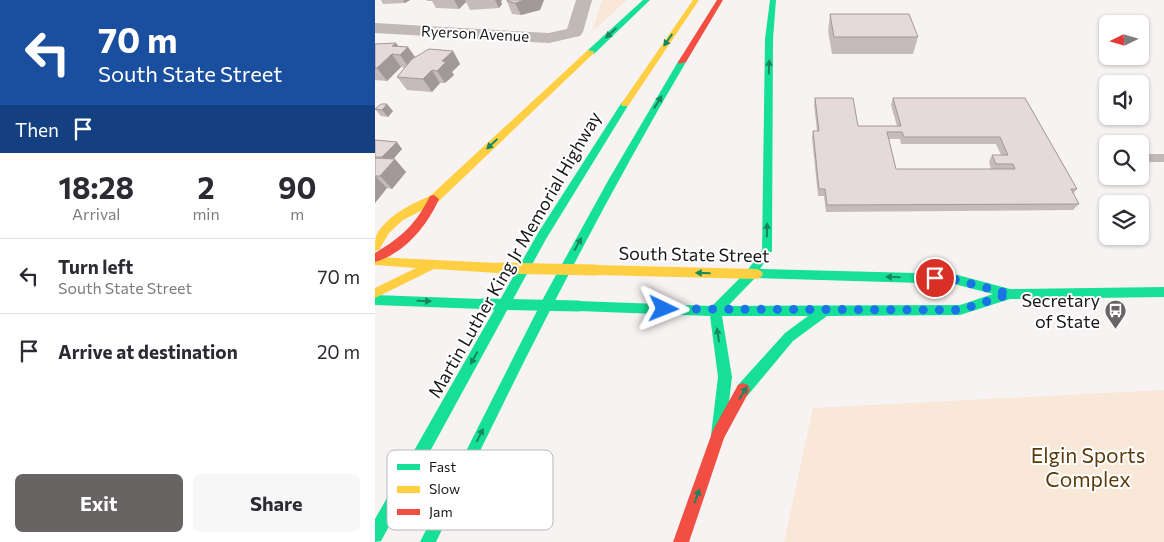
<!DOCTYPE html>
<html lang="en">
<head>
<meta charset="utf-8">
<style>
  body { margin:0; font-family:Commissioner,sans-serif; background:#f7f7f7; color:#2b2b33; height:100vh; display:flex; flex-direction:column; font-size:19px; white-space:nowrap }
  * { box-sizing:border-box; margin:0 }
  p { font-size:16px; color:#7c7c81 }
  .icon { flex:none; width:28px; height:28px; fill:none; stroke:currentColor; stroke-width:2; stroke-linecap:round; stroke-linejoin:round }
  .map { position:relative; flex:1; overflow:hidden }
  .side { display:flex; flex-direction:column; background:#fff; width:375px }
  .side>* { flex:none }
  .hud { background:#1a4fa0; color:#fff; overflow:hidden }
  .needle { width:32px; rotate:265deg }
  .buttons { position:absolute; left:724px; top:15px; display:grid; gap:10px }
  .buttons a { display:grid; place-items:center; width:50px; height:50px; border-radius:8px; background:#fff; box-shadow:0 1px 4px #0004; font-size:25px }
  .pin { position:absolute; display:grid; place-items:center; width:42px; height:42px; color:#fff; margin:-21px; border:2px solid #fff; border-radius:50%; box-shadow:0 1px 5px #0007 }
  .me { position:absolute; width:55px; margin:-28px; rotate:92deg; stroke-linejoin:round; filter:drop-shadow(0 0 4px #0008) }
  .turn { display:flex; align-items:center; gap:18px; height:105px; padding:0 15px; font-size:22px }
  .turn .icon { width:65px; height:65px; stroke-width:2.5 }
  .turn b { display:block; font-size:35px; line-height:42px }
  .then { display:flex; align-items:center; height:48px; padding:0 15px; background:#0003; gap:10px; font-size:19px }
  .eta { display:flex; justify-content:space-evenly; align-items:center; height:85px; text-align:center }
  .eta b { font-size:30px; font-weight:700; line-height:35px }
  .button { display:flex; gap:10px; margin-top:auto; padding:10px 15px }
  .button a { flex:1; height:58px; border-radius:8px; background:#686464; color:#fff; font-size:20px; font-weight:700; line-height:58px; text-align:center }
  .button a+a { background:#f7f7f7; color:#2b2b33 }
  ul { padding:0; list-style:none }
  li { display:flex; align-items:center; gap:15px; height:75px; padding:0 15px; border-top:1px solid #e1e1e2 }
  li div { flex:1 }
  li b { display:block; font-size:19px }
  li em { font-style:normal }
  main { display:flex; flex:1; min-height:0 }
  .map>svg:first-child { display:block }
  .green { fill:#f9e7d8 }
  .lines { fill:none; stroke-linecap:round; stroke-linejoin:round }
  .lane { fill:#c0b9b6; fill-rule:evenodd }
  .street { fill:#c0b9b6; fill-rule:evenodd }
  .fast { fill:#16e098; fill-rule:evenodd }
  .slow { fill:#ffcf43; fill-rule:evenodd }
  .jam { fill:#f24e42; fill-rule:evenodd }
  .fast-bridge { stroke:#16e098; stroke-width:11 }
  .slow-bridge { stroke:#ffcf43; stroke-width:11 }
  .wall { fill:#c6bbbc; fill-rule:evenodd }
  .shaded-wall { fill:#a19899 }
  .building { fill:#e6d9db; stroke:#a19899; fill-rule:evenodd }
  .oneway { fill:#18865e }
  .route { stroke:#1a73e8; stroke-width:9; stroke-dasharray:0 16.2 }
  .labels { text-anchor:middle; stroke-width:4; stroke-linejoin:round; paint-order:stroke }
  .far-street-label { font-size:15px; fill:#1a1717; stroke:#fff }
  .street-label { font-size:18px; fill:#1a1717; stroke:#fff }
  .poi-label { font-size:18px; fill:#1a1717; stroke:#fff; text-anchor:end }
  .near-park-label { font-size:21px; fill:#5d3909; stroke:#fff }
  .key { fill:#fff; stroke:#bab9b9; stroke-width:1 }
  .key-label { font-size:14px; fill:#1a1717 }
</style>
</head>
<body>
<main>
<section class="side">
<div class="hud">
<div class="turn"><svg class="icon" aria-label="left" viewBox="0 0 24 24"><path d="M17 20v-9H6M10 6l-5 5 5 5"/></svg><div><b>70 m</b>South State Street</div></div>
<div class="then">Then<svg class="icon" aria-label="arrive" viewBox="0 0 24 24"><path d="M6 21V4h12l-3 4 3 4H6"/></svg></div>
</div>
<div class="eta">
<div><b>18:28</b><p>Arrival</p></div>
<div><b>2</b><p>min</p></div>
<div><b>90</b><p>m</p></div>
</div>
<ul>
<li><svg class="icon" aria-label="left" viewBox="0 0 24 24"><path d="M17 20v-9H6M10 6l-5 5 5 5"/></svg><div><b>Turn left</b><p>South State Street</p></div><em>70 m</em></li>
<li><svg class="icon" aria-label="arrive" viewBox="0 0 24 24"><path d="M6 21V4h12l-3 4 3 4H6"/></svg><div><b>Arrive at destination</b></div><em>20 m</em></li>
</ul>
<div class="button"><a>Exit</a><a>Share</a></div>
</section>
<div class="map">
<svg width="789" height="542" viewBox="0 0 789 542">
  <rect width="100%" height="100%" fill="#f8f3f3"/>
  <g class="green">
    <path d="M 227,0 L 252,0 L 217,32 Z"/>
    <path d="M 789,390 L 789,542 L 409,542 L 438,408 Z"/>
  </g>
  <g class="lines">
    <rect class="lane" x="765" y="154" width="24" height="8"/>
    <path class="street" d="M 201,0 L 217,0 L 208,32 L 205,36 L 174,43 L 0,33 L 0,23 L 174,33 L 192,29 Z"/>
    <g class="fast">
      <path d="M 268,0 L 275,0 L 219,54 L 213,54 L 213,50 Z"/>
      <path d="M 395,0 L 401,0 L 398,39 L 397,251 L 385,269 L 579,274 L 635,289 L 789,287 L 789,297 L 635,299 L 585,315 L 452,316 L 418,341 L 373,395 L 368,397 L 363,395 L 361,390 L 363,385 L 410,333 L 433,316 L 347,316 L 357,377 L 350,435 L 348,440 L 343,442 L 338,440 L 336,435 L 343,377 L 335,316 L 203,311 L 199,310 L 197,306 L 199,302 L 203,301 L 337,306 L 372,271 L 387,250 L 390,39 ZM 380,278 L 579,284 L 618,294 L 585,305 L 353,306 Z"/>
      <path d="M 304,60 L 311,62 C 219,218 139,379 61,542 L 45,542 L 170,295 L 234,179 Z"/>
      <path d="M 247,102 L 253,102 L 254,104 L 171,239 L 6,541 L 0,542 L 0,519 L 163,233 Z"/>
      <path d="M 0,295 L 107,299 L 111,300 L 113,304 L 111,308 L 107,309 L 0,305 Z"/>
    </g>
    <g class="slow">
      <path d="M 318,0 L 324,0 L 253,106 L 247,106 L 246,104 Z"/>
      <path d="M 213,50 L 220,52 L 63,202 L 28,220 L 14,233 L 4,250 L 0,251 C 0,246 0,240 1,236 C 11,216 36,204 55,196 Z"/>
      <path d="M 0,257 L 123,263 L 127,265 L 129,268 L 127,271 L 123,273 L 59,269 L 0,298 L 0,288 L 41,268 L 0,265 Z"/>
      <path d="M 221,265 L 382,269 L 386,271 L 388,274 L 386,277 L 382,279 L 221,275 L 217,273 L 215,270 L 217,267 Z"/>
    </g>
    <g class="jam">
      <path d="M 342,0 L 348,0 L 311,62 L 304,64 L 303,62 Z"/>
      <path d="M 59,195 L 64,199 C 52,226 30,253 0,262 L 0,253 C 27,237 41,224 55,196 Z"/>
      <path d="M 368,383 L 373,385 L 375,390 L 349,438 L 314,542 L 298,542 L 338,430 L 363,385 Z"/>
    </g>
    <path class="fast-bridge" d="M 107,304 L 203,306"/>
    <path class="slow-bridge" d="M 123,268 L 221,270"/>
  </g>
  <g class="wall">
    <path d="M 6,0 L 35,0 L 30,3 L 8,4 Z"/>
    <path d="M 51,0 L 127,0 L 126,2 L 127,4 L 124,8 L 95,10 L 91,2 L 84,9 L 61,8 L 57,1 L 52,1 Z"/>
    <path d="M 132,0 L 169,0 L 165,10 L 146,15 L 137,14 L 132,1 Z"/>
    <path d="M 455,14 L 543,37 L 538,54 L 457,54 L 453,31 Z"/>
    <path d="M 0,44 L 33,47 L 40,57 L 78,51 L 85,64 L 77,72 L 79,75 L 70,83 L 65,83 L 57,92 L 32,90 L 22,77 L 30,68 L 26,67 L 12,81 L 0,80 Z"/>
    <path d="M 440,98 L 483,126 L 522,126 L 516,105 L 518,98 L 650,98 L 702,189 L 698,194 L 704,204 L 698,210 L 451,212 L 449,196 L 443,196 L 437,138 L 438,131 L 442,131 L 439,105 ZM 514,139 L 525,139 L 526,144 L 621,144 L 626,155 L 617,155 L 614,162 L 616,169 L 521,169 Z"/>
    <path d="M 0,109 L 18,111 L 13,117 L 6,116 Z"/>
    <path d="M 0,140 L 27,149 L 18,159 L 31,172 L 17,189 L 12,188 L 0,203 Z"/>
  </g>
  <g class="shaded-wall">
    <path d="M 28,0 L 35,0 L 30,3 Z"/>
    <path d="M 79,0 L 90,0 L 91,2 L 84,9 Z"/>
    <path d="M 120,0 L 127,0 L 126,2 L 127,4 L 124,8 Z"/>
    <path d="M 150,0 L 169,0 L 165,10 L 146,15 L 140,3 Z"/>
    <path d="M 21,43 L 28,52 L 33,47 L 42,60 L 34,68 L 25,55 L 17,46 Z"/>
    <path d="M 78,51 L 85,64 L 77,72 L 79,75 L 70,83 L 62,71 L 67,61 Z"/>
    <path d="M 17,54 L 26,67 L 12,81 L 2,68 Z"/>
    <path d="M 57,70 L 65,83 L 57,92 L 48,79 Z"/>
    <path d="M 12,104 L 18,111 L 13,117 L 7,110 Z"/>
    <path d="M 22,142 L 27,149 L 14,164 L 7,157 Z"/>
    <path d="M 20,159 L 31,172 L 17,189 L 5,176 Z"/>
    <path d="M 0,176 L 12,188 L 0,203 Z"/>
  </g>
  <g class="building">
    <path d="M 132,0 L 150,0 L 140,3 L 132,1 Z"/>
    <path d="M 455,14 L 534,14 L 543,37 L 459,37 Z"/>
    <path d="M 21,43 L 17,46 L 33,47 L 25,55 L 17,54 L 2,68 L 0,68 L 0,44 Z"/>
    <path d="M 54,49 L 78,51 L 67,61 L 71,62 L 62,71 L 57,70 L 48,79 L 22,77 L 37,59 Z"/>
    <path d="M 440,98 L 478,98 L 483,126 L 526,126 L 518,98 L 650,98 L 702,189 L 696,189 L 704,204 L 452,205 L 450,189 L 444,189 L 438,131 L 444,131 ZM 512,132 L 527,132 L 529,137 L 625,137 L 633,155 L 617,155 L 621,164 L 638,164 L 640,169 L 521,169 Z"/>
    <path d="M 6,104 L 12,104 L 7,110 L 0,109 Z"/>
    <path d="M 0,140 L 22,142 L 7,157 L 0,157 Z"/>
    <path d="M 0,158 L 20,159 L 5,176 L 0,176 Z"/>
  </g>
  <defs><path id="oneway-solid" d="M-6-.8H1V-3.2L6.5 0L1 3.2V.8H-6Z" transform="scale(1.25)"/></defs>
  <g class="oneway">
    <use href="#oneway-solid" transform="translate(236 33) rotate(137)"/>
    <use href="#oneway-solid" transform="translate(293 40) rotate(125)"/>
    <use href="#oneway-solid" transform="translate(394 67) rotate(-89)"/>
    <use href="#oneway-solid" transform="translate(283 102) rotate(-58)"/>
    <use href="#oneway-solid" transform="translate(117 144) rotate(137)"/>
    <use href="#oneway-solid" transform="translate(392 230) rotate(-89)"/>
    <use href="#oneway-solid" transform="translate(203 244) rotate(-61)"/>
    <use href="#oneway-solid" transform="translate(328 273) rotate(-179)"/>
    <use href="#oneway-solid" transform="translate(518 277) rotate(-179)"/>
    <use href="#oneway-solid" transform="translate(49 301) rotate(2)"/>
    <use href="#oneway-solid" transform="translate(343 335) rotate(-99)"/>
    <use href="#oneway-solid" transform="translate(99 358) rotate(119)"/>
    <use href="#oneway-solid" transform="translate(368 393) rotate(-58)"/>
    <use href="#oneway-solid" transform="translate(105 435) rotate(-64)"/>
    <use href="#oneway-solid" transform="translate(322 496) rotate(-70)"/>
  </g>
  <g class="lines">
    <path class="route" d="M 289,309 L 585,310 L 635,294 L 578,279 L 560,278"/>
  </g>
  <defs>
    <symbol id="bus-pin" viewBox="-11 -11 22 30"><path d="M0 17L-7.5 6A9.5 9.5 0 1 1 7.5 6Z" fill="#686464" stroke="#fff"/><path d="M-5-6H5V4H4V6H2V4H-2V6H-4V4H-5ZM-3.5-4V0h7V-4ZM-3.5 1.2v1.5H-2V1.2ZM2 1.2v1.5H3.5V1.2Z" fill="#fff"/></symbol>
  </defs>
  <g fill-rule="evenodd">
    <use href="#bus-pin" x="728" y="298" width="25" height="34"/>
  </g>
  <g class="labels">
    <g class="far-street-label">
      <text transform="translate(100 34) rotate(3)" y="5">Ryerson Avenue</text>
    </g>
    <g class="street-label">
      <text transform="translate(140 255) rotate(-60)" y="6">Martin Luther King Jr Memorial Highway</text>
      <text transform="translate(319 255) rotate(1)" y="6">South State Street</text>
    </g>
    <g class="poi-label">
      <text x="725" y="307">Secretary<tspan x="725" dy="21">of State</tspan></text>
    </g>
    <g class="near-park-label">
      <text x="713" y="463">Elgin Sports<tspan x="713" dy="24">Complex</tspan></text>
    </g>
  </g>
  <rect x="12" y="450" width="166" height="80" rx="8" class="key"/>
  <rect x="22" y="464" width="23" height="6" fill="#16e098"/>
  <rect x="22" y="486" width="23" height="7" fill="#ffcf43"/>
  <rect x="22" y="509" width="23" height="6" fill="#f24e42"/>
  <g class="key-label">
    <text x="54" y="472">Fast</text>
    <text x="54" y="494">Slow</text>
    <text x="54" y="517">Jam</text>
  </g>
</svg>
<div class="buttons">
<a><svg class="needle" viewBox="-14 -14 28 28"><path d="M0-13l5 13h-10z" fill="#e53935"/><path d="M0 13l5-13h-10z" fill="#7c7c81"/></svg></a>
<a><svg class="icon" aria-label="sound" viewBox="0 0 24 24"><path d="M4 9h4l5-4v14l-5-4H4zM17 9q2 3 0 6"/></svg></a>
<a><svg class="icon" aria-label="search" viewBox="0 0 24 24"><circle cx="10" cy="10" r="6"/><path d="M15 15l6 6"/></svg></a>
<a><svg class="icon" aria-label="layers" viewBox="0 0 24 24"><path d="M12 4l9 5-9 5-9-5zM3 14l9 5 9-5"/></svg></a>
</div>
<div class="pin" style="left:560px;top:278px;background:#d93025"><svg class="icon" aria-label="arrive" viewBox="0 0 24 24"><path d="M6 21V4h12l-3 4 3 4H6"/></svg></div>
<svg class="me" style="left:289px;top:309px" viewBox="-20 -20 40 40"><path d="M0-17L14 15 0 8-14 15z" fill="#1a73e8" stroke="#fff" stroke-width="4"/></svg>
</div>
</main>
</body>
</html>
